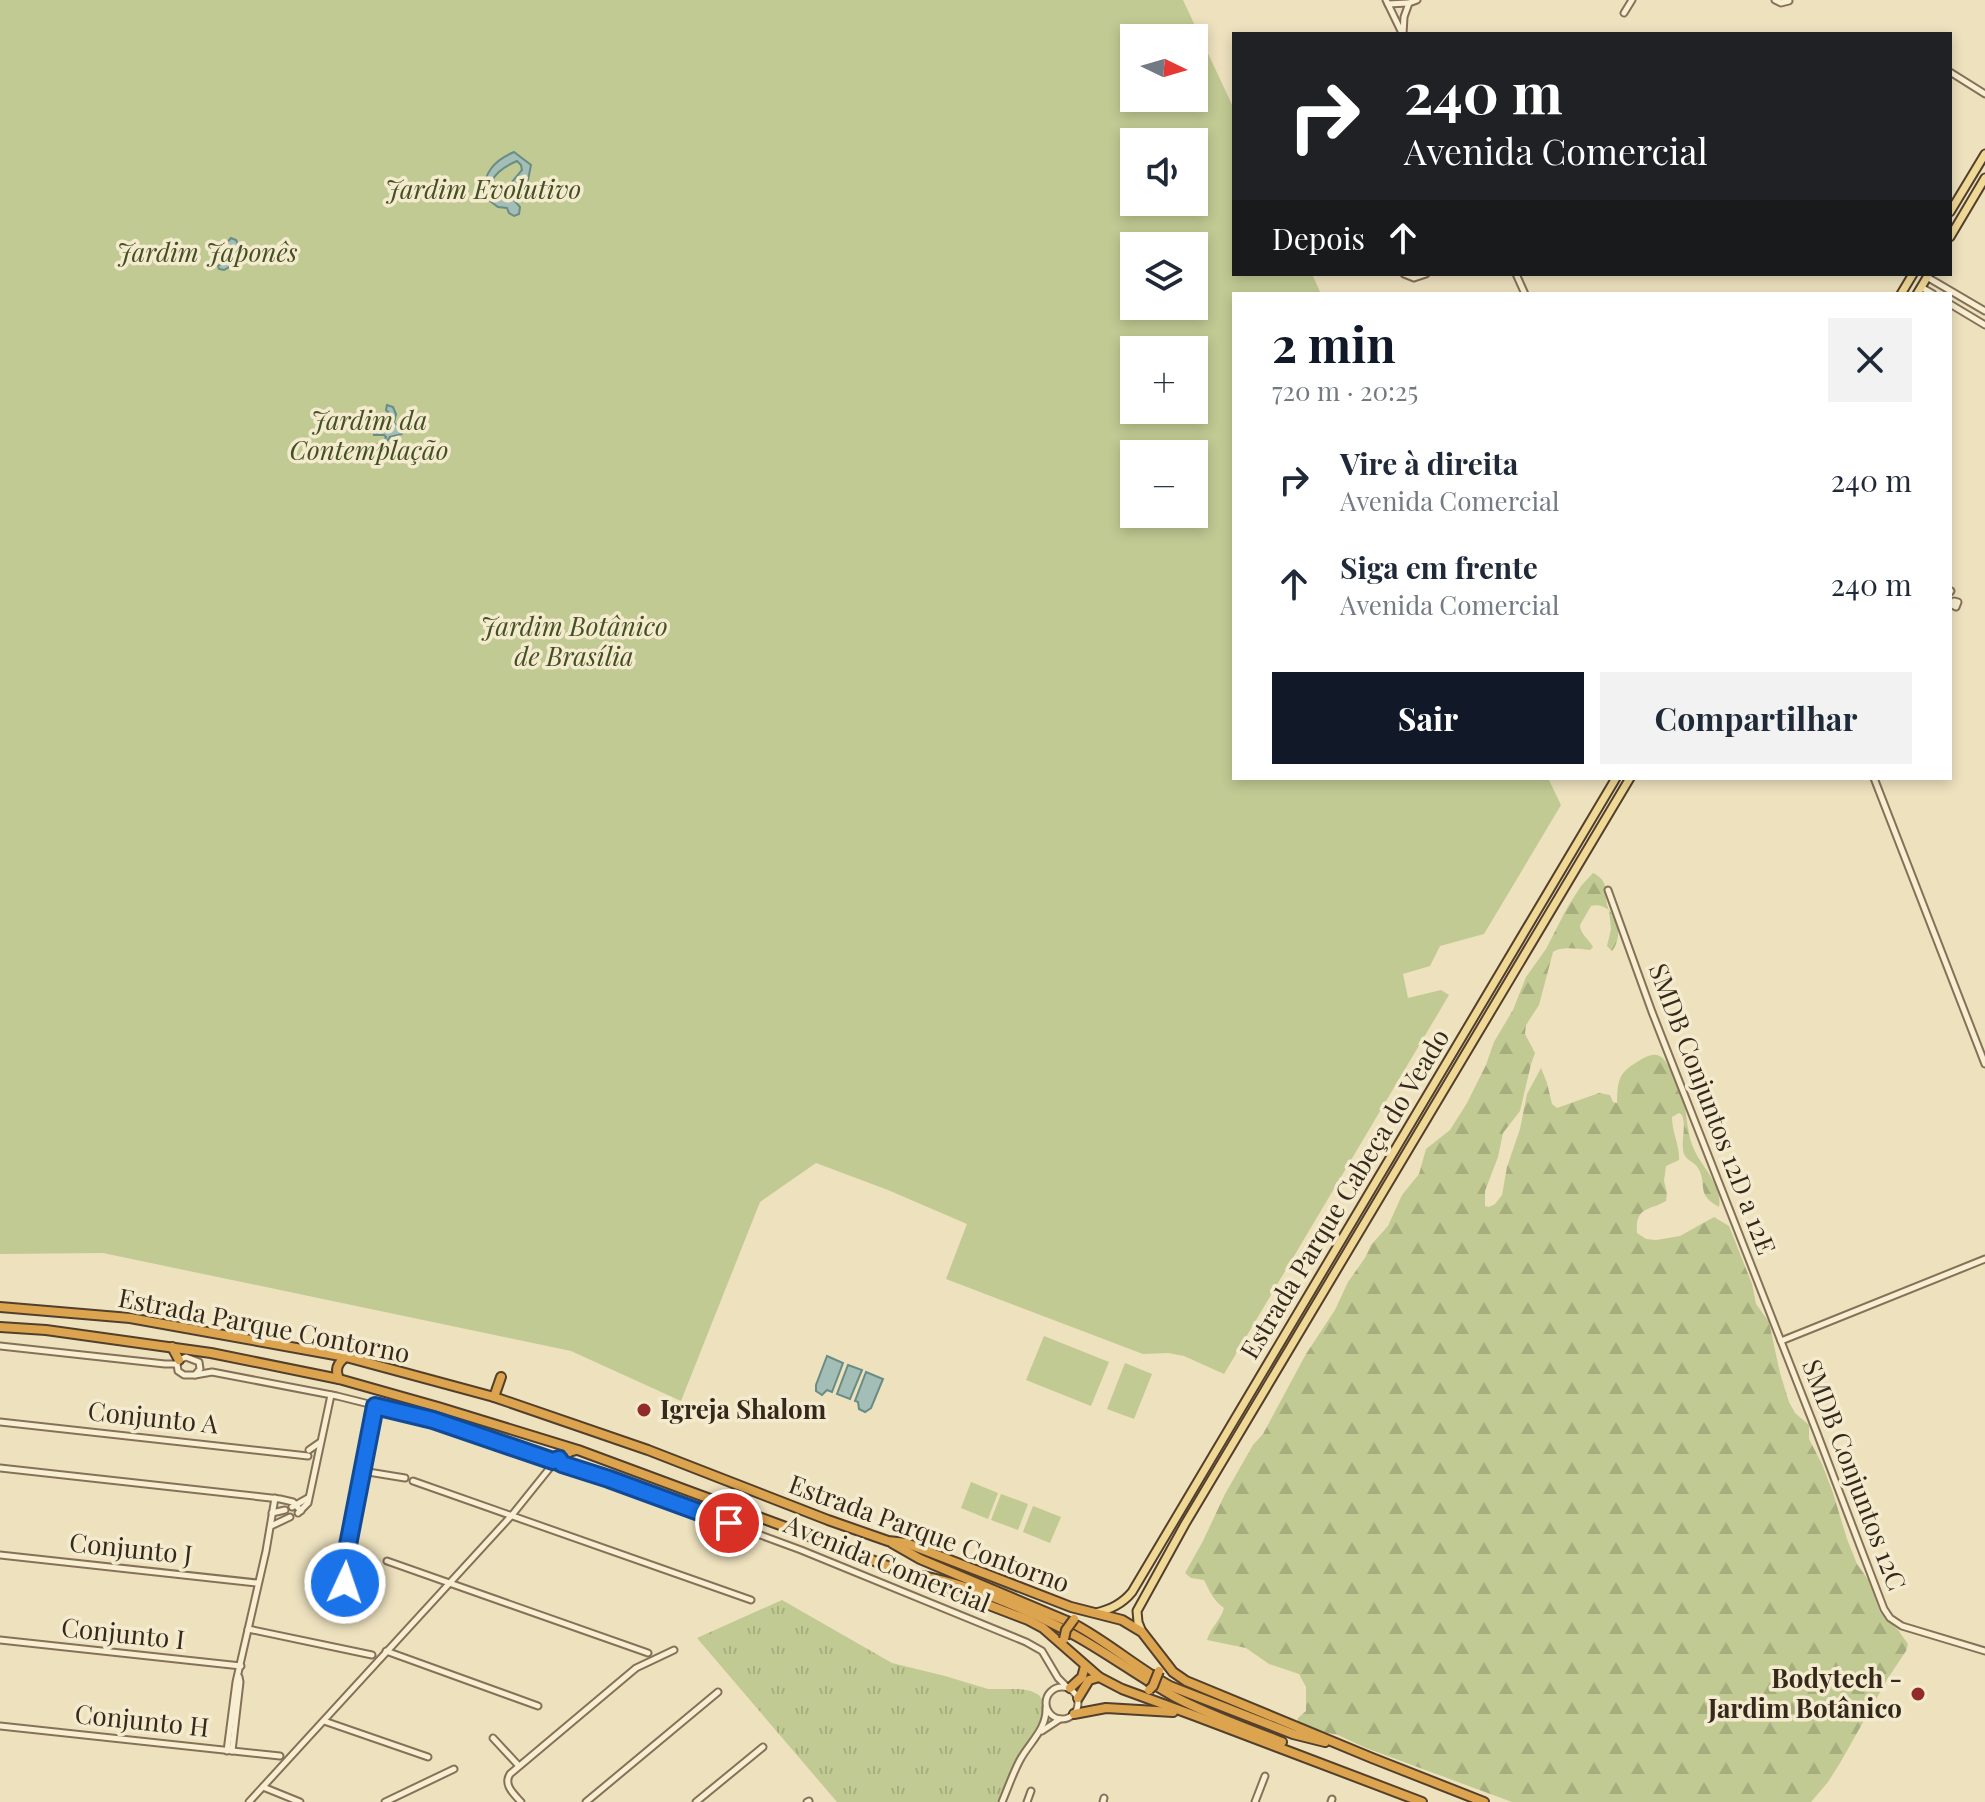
<!DOCTYPE html>
<html lang="pt">
<head>
<meta charset="utf-8">
<style>
  body { margin:0; font-family:"Playfair Display",serif; background:#f2f2f3; color:#1f2937; height:100vh; display:flex; flex-direction:column; font-size:30px; white-space:nowrap }
  * { box-sizing:border-box; margin:0 }
  p { font-size:26px; color:#747a83 }
  .icon { flex:none; width:44px; height:44px; fill:none; stroke:currentColor; stroke-width:2; stroke-linecap:round; stroke-linejoin:round }
  .map { position:relative; flex:1; overflow:hidden }
  .panel { position:absolute; left:1232px; top:292px; width:720px; height:488px; display:flex; flex-direction:column; background:#fff; border-radius:0px; box-shadow:0 4px 12px #0003 }
  .panel>* { flex:none }
  .guide { position:absolute; left:1232px; top:32px; width:720px; height:244px; border-radius:0px; box-shadow:0 4px 12px #0003; background:#202124; color:#fff; overflow:hidden }
  .needle { width:52px; rotate:95deg }
  .controls { position:absolute; left:1120px; top:24px; display:grid; gap:16px }
  .controls a { display:grid; place-items:center; width:88px; height:88px; border-radius:0px; background:#fff; box-shadow:0 4px 12px #0003; font-size:40px }
  .pin { position:absolute; display:grid; place-items:center; width:68px; height:68px; color:#fff; margin:-34px; border:4px solid #fff; border-radius:50%; box-shadow:0 2px 8px #0007 }
  .me { position:absolute; width:88px; margin:-44px; rotate:3deg; stroke-linejoin:round; filter:drop-shadow(0 0 6px #0008) }
  .turn { display:flex; align-items:center; gap:28px; height:168px; padding:0 40px; font-size:36px }
  .turn .icon { width:104px; height:104px; stroke-width:2.5 }
  .turn b { display:block; font-size:56px; line-height:68px }
  .then { display:flex; align-items:center; height:76px; padding:0 40px; background:#0003; gap:16px; font-size:30px }
  .round { display:grid; place-items:center; flex:none; width:84px; height:84px; border-radius:0px; background:#f2f2f3 }
  .summary { display:flex; align-items:center; justify-content:space-between; height:136px; padding:0 40px }
  h1 { font-size:48px; font-weight:700; line-height:60px; color:#111827 }
  .action { display:flex; gap:16px; margin-top:auto; padding:16px 40px }
  .action a { flex:1; height:92px; border-radius:0px; background:#111827; color:#fff; font-size:32px; font-weight:700; line-height:92px; text-align:center }
  .action a+a { background:#f2f2f3; color:#1f2937 }
  ul { padding:0; list-style:none }
  li { display:flex; align-items:center; gap:24px; height:104px; padding:0 40px }
  li div { flex:1 }
  li b { display:block; font-size:30px }
  li em { font-style:normal }
  .map>svg:first-child { display:block }
  .grass { fill:url(#grass-tufts) }
  .forest { fill:url(#forest-firs) }
  .green { fill:#c1ca93; fill-rule:evenodd }
  .water { fill:#a2beb7; stroke:#698c84; stroke-width:2; fill-rule:evenodd }
  .lines { fill:none; stroke-linecap:round; stroke-linejoin:round }
  .minor-casing { stroke:#857157; stroke-width:9 }
  .major-casing { stroke:#523f2c; stroke-width:11 }
  .highway-casing { stroke:#523f2c; stroke-width:12 }
  .minor { stroke:#f8eed1; stroke-width:5 }
  .major { stroke:#f0d896; stroke-width:7 }
  .highway { stroke:#dca44f; stroke-width:8 }
  .highway-bridge-casing { stroke:#523f2c; stroke-width:12; stroke-linecap:butt }
  .highway-bridge { stroke:#dca44f; stroke-width:8 }
  .route-casing { stroke:#114b97; stroke-width:20 }
  .route { stroke:#1a73e8; stroke-width:14 }
  .poi-dot { fill:#922c29; stroke:#f4ebce; stroke-width:3 }
  .labels { text-anchor:middle; stroke-width:7; stroke-linejoin:round; paint-order:stroke }
  .park-label { font-size:26px; font-style:italic; fill:#435023; stroke:#f4ebce }
  .street-label { font-size:26px; fill:#34291c; stroke:#f4ebce }
  .poi-label { font-size:26px; font-weight:bold; fill:#34291c; stroke:#f4ebce; text-anchor:start }
</style>
</head>
<body>
<div class="map">
<svg width="1985" height="1802" viewBox="0 0 1985 1802">
  <defs>
    <pattern id="grass-tufts" width="24" height="20" patternUnits="userSpaceOnUse" patternTransform="scale(2)"><rect width="24" height="20" fill="#c1ca93"/><path d="M3 7l-1-3M5 7V3M7 7l1-3M15 17l-1-3M17 17v-4M19 17l1-3" fill="none" stroke="#a6ae7e"/></pattern>
    <pattern id="forest-firs" width="22" height="20" patternUnits="userSpaceOnUse" patternTransform="scale(2)"><rect width="22" height="20" fill="#c1ca93"/><path d="M5 1l3.5 6h-7zM16 11l3.5 6h-7z" fill="#a6ae7e"/></pattern>
  </defs>
  <rect width="100%" height="100%" fill="#ede1be"/>
  <path class="grass" d="M 782,1600 L 892,1663 L 945,1676 L 988,1689 L 1020,1689 L 1031,1691 L 1039,1695 L 1043,1701 L 1042,1713 L 1036,1734 L 1016,1760 L 997,1802 L 837,1802 L 697,1638 Z"/>
  <path class="forest" d="M 1593,873 C 1611,882 1603,892 1608,908 C 1609,910 1614,917 1615,919 C 1620,930 1619,942 1612,951 L 1607,946 L 1611,929 L 1609,910 C 1603,906 1598,904 1591,906 L 1580,925 C 1580,934 1589,939 1593,947 L 1590,950 C 1579,949 1561,946 1553,952 L 1539,1005 L 1526,1025 L 1525,1034 L 1535,1053 L 1531,1064 L 1520,1111 L 1503,1133 L 1498,1157 L 1485,1191 L 1485,1206 L 1489,1207 L 1495,1204 L 1502,1195 L 1507,1167 L 1520,1129 L 1527,1094 L 1541,1068 L 1547,1083 L 1552,1104 L 1557,1108 L 1599,1093 L 1610,1095 L 1613,1102 L 1617,1103 C 1618,1082 1617,1074 1637,1062 C 1655,1051 1661,1052 1671,1070 C 1674,1077 1679,1085 1682,1092 C 1687,1110 1686,1130 1693,1147 C 1701,1167 1723,1185 1719,1207 C 1695,1194 1708,1184 1698,1168 C 1695,1162 1687,1161 1684,1154 C 1680,1141 1687,1128 1682,1115 L 1679,1113 L 1672,1117 C 1672,1133 1680,1146 1679,1160 L 1666,1166 L 1664,1181 L 1667,1193 L 1666,1201 C 1649,1211 1635,1206 1637,1233 L 1646,1239 L 1656,1240 L 1680,1236 L 1714,1217 L 1729,1226 L 1752,1284 L 1756,1304 L 1769,1322 L 1780,1373 L 1789,1402 L 1795,1413 L 1809,1425 L 1809,1439 L 1822,1464 L 1833,1493 L 1847,1539 L 1857,1564 L 1869,1581 L 1880,1612 L 1898,1630 L 1908,1644 L 1906,1651 L 1888,1678 L 1840,1763 L 1828,1782 L 1811,1802 L 1512,1802 L 1366,1748 L 1338,1735 L 1313,1730 L 1297,1724 L 1298,1718 L 1306,1711 L 1306,1687 L 1299,1674 L 1269,1664 L 1246,1648 L 1207,1640 C 1210,1628 1221,1620 1224,1608 C 1213,1600 1210,1592 1204,1580 L 1191,1578 L 1185,1573 L 1203,1541 L 1225,1494 L 1253,1445 L 1263,1434 L 1306,1354 L 1335,1310 L 1348,1282 L 1365,1258 L 1371,1245 L 1388,1226 L 1402,1195 L 1419,1174 L 1426,1149 L 1450,1130 L 1467,1103 L 1486,1065 L 1494,1042 L 1513,1010 L 1526,977 L 1546,949 L 1567,908 L 1581,886 Z"/>
  <g class="green">
    <path d="M 0,0 L 1183,0 L 1234,109 L 1234,274 L 1312,274 L 1321,294 L 1234,294 L 1234,778 L 1548,778 L 1561,805 L 1484,934 L 1440,946 L 1430,966 L 1403,974 L 1408,998 L 1441,990 L 1449,995 L 1224,1374 L 1184,1356 L 1168,1353 L 1143,1354 L 946,1279 L 967,1224 L 888,1190 L 816,1163 L 760,1202 L 681,1401 L 571,1351 L 103,1253 L 0,1254 ZM 1134,38 L 1194,38 L 1194,98 L 1134,98 ZM 1134,142 L 1194,142 L 1194,202 L 1134,202 ZM 1134,246 L 1194,246 L 1194,306 L 1134,306 ZM 1134,350 L 1194,350 L 1194,410 L 1134,410 ZM 1134,454 L 1194,454 L 1194,514 L 1134,514 Z"/>
    <path d="M 1044,1336 L 1109,1362 L 1091,1406 L 1026,1380 Z"/>
    <path d="M 1125,1363 L 1152,1374 L 1134,1419 L 1107,1409 Z"/>
    <path d="M 971,1482 L 998,1493 L 988,1519 L 961,1508 Z"/>
    <path d="M 1001,1494 L 1028,1504 L 1018,1530 L 991,1520 Z"/>
    <path d="M 1033,1506 L 1061,1517 L 1050,1543 L 1023,1532 Z"/>
  </g>
  <g class="water">
    <path d="M 514,152 L 531,165 L 528,180 L 516,193 L 513,199 L 520,207 L 519,214 L 514,216 L 509,213 L 507,208 L 498,207 L 482,195 C 485,172 493,161 514,152 ZM 517,161 L 521,165 L 522,170 L 502,194 L 496,196 L 489,191 C 491,175 503,167 517,161 Z"/>
    <path d="M 231,238 L 236,240 L 238,244 L 237,248 L 232,251 L 232,260 L 236,260 L 239,254 L 242,260 L 239,268 L 236,269 L 233,265 L 224,270 L 219,269 L 218,266 L 228,260 L 229,257 L 227,253 L 216,255 L 214,251 L 217,246 L 224,246 Z"/>
    <path d="M 387,405 L 393,407 L 396,414 L 394,423 L 403,429 L 402,434 L 390,437 L 382,448 L 380,448 L 378,444 L 385,440 L 386,437 L 384,435 L 374,435 L 373,430 L 388,432 L 392,428 C 387,422 377,423 373,417 L 376,413 L 389,419 L 391,415 L 386,410 Z"/>
    <path d="M 827,1356 L 843,1363 L 832,1392 L 827,1390 L 822,1395 L 816,1391 L 816,1385 Z"/>
    <path d="M 848,1365 L 862,1370 L 850,1399 L 837,1394 Z"/>
    <path d="M 866,1372 L 883,1379 L 871,1408 L 865,1412 L 859,1409 L 858,1402 L 855,1401 Z"/>
  </g>
  <g class="lines">
    <defs>
      <g id="minor">
        <path d="M 1386,0 L 1402,33"/>
        <path d="M 1775,0 L 1781,3 L 1789,1"/>
        <path d="M 1388,4 L 1408,3"/>
        <path d="M 1624,13 L 1632,0"/>
        <path d="M 1403,34 L 1404,17 L 1409,3 L 1417,0"/>
        <path d="M 1950,72 L 1985,94"/>
        <path d="M 1404,274 L 1414,278 L 1426,274"/>
        <path d="M 1516,274 L 1525,294"/>
        <path d="M 1927,277 L 1985,311"/>
        <path d="M 1921,287 L 1933,294"/>
        <path d="M 1950,304 L 1985,325"/>
        <path d="M 1950,592 L 1951,591"/>
        <path d="M 1954,601 L 1958,602 L 1956,607 L 1952,605 Z"/>
        <path d="M 1874,778 L 1985,1064"/>
        <path d="M 1608,890 L 1652,1012 L 1817,1433 L 1884,1609 L 1890,1618 L 1902,1626 L 1985,1651"/>
        <path d="M 1781,1341 L 1985,1259"/>
        <path d="M 0,1346 L 165,1364 L 177,1364"/>
        <path d="M 186,1357 L 199,1362 L 200,1369 L 195,1375 L 184,1375 L 178,1371 L 177,1364 L 179,1360 Z"/>
        <path d="M 195,1375 L 212,1372 L 337,1396 L 433,1420 L 553,1461"/>
        <path d="M 0,1422 L 308,1456"/>
        <path d="M 309,1450 L 319,1443"/>
        <circle cx="557" cy="1463" r="4.5"/>
        <path d="M 562,1464 L 609,1479 L 801,1550 L 1026,1642 L 1042,1651 L 1058,1678 L 1066,1686"/>
        <path d="M 0,1468 L 280,1499 L 293,1502 L 301,1511"/>
        <path d="M 362,1471 L 405,1478"/>
        <path d="M 413,1481 L 751,1600"/>
        <path d="M 292,1507 L 308,1498"/>
        <path d="M 272,1513 L 285,1510"/>
        <path d="M 298,1513 L 308,1503 L 331,1395"/>
        <path d="M 271,1526 L 290,1517"/>
        <path d="M 0,1555 L 257,1583"/>
        <path d="M 387,1561 L 648,1653"/>
        <path d="M 341,1581 L 375,1406"/>
        <circle cx="340" cy="1589" r="8"/>
        <path d="M 248,1629 L 372,1655"/>
        <path d="M 0,1640 L 241,1666"/>
        <path d="M 386,1651 L 538,1706"/>
        <circle cx="1062" cy="1703" r="16"/>
        <path d="M 324,1721 L 428,1757"/>
        <path d="M 0,1726 L 280,1756"/>
        <path d="M 1042,1731 L 1060,1719"/>
        <path d="M 493,1738 L 519,1766"/>
        <path d="M 227,1751 L 236,1682 L 266,1551 L 275,1498"/>
        <path d="M 232,1751 L 240,1682 L 239,1677"/>
        <path d="M 263,1787 L 300,1802"/>
        <path d="M 249,1802 L 512,1515 L 553,1464"/>
        <path d="M 385,1802 L 454,1769"/>
        <path d="M 521,1802 C 514,1794 503,1785 510,1774 L 636,1668 L 674,1650"/>
        <path d="M 586,1802 L 718,1692"/>
        <path d="M 696,1802 L 763,1747"/>
        <path d="M 807,1802 L 809,1801"/>
        <path d="M 1002,1802 C 1008,1788 1013,1773 1020,1760 C 1029,1743 1047,1729 1046,1708"/>
        <path d="M 1027,1802 L 1031,1791"/>
        <path d="M 1103,1802 L 1104,1798"/>
        <path d="M 1255,1802 L 1265,1776"/>
        <path d="M 1331,1802 L 1332,1799"/>
      </g>
      <g id="major">
        <path d="M 1950,212 L 1985,154"/>
        <path d="M 1950,237 L 1985,178"/>
        <path d="M 1901,294 L 1913,274"/>
        <path d="M 1917,294 L 1929,274"/>
        <path d="M 1096,1613 C 1111,1609 1122,1604 1132,1592 L 1616,778"/>
        <path d="M 1142,1632 L 1138,1622 L 1137,1611 L 1185,1524 L 1630,778"/>
      </g>
      <g id="highway">
        <path d="M 0,1307 L 130,1318 L 346,1357 L 494,1397 L 648,1450 L 828,1520 L 888,1541 L 906,1543 L 1071,1607 L 1122,1620 L 1142,1632 L 1173,1672 L 1186,1681 L 1372,1758 L 1484,1802"/>
        <path d="M 0,1327 L 46,1330 L 211,1353 L 339,1379 L 438,1407 L 578,1450 L 791,1529 L 1028,1620 L 1043,1628 L 1099,1677 L 1122,1689 L 1193,1715 L 1422,1802"/>
        <path d="M 172,1347 L 179,1360"/>
        <path d="M 339,1379 C 335,1370 337,1363 346,1357"/>
        <path d="M 494,1397 L 501,1377"/>
        <path d="M 561,1461 L 569,1452 L 576,1450"/>
        <path d="M 892,1543 L 920,1559 L 1074,1624 C 1108,1642 1137,1668 1170,1686 L 1293,1734 L 1325,1742"/>
        <path d="M 922,1576 C 974,1586 1030,1611 1076,1636 C 1110,1655 1141,1678 1175,1697 C 1209,1715 1247,1728 1282,1742"/>
        <path d="M 1070,1688 L 1082,1677 L 1085,1666"/>
        <path d="M 1078,1698 L 1089,1680 L 1099,1677"/>
        <path d="M 1074,1714 L 1106,1708 L 1173,1712"/>
      </g>
    </defs>
    <use href="#minor" class="minor-casing"/>
    <use href="#major" class="major-casing"/>
    <use href="#highway" class="highway-casing"/>
    <use href="#minor" class="minor"/>
    <use href="#major" class="major"/>
    <use href="#highway" class="highway"/>
    <defs>
      <g id="highway-bridge">
        <path d="M 1064,1639 L 1066,1630 L 1074,1619"/>
        <path d="M 1149,1690 L 1153,1686 L 1159,1671"/>
      </g>
    </defs>
    <use href="#highway-bridge" class="highway-bridge-casing"/>
    <use href="#highway-bridge" class="highway-bridge"/>
  </g>
  <g class="lines">
    <defs>
      <path id="route" d="M 345,1583 L 341,1581 L 375,1406 L 433,1420 L 553,1461 L 559,1459 L 562,1464 L 609,1479 L 729,1523"/>
    </defs>
    <use href="#route" class="route-casing"/>
    <use href="#route" class="route"/>
  </g>
  <g class="poi-dot">
    <circle cx="644" cy="1410" r="8"/>
    <circle cx="1918" cy="1694" r="8"/>
  </g>
  <g class="labels">
    <g class="park-label">
      <text x="483" y="199">Jardim Evolutivo</text>
      <text x="207" y="262">Jardim Japonês</text>
      <text x="369" y="430">Jardim da<tspan x="369" dy="30">Contemplação</tspan></text>
      <text x="574" y="636">Jardim Botânico<tspan x="574" dy="30">de Brasília</tspan></text>
    </g>
    <g class="street-label">
      <text transform="translate(1712 1109) rotate(69)" y="9">SMDB Conjuntos 12D a 12E</text>
      <text transform="translate(1345 1194) rotate(-59)" y="9">Estrada Parque Cabeça do Veado</text>
      <text transform="translate(264 1326) rotate(11)" y="9">Estrada Parque Contorno</text>
      <text transform="translate(153 1418) rotate(6)" y="9">Conjunto A</text>
      <text transform="translate(1854 1475) rotate(69)" y="9">SMDB Conjuntos 12C</text>
      <text transform="translate(929 1534) rotate(20)" y="9">Estrada Parque Contorno</text>
      <text transform="translate(131 1549) rotate(6)" y="9">Conjunto J</text>
      <text transform="translate(887 1564) rotate(22)" y="9">Avenida Comercial</text>
      <text transform="translate(123 1634) rotate(6)" y="9">Conjunto I</text>
      <text transform="translate(142 1721) rotate(6)" y="9">Conjunto H</text>
    </g>
    <g class="poi-label">
      <text x="660" y="1419">Igreja Shalom</text>
      <text x="1902" y="1688" text-anchor="end">Bodytech -<tspan x="1902" dy="30">Jardim Botânico</tspan></text>
    </g>
  </g>
</svg>
<div class="controls">
<a><svg class="needle" viewBox="-14 -14 28 28"><path d="M0-13l5 13h-10z" fill="#e53935"/><path d="M0 13l5-13h-10z" fill="#747a83"/></svg></a>
<a><svg class="icon" aria-label="sound" viewBox="0 0 24 24"><path d="M4 9h4l5-4v14l-5-4H4zM17 9q2 3 0 6"/></svg></a>
<a><svg class="icon" aria-label="layers" viewBox="0 0 24 24"><path d="M12 4l9 5-9 5-9-5zM3 14l9 5 9-5"/></svg></a>
<a>+</a>
<a>−</a>
</div>
<div class="pin" style="left:729px;top:1523px;background:#d93025"><svg class="icon" aria-label="arrive" viewBox="0 0 24 24"><path d="M6 21V4h12l-3 4 3 4H6"/></svg></div>
<svg class="me" style="left:345px;top:1583px" viewBox="-20 -20 40 40"><circle r="17" fill="#1a73e8" stroke="#fff" stroke-width="3"/><path d="M0-11L8 9 0 5-8 9z" fill="#fff"/></svg>
<div class="guide">
<div class="turn"><svg class="icon" aria-label="right" viewBox="0 0 24 24"><path d="M7 20v-9h11M14 6l5 5-5 5"/></svg><div><b>240 m</b>Avenida Comercial</div></div>
<div class="then">Depois<svg class="icon" aria-label="ahead" viewBox="0 0 24 24"><path d="M12 20V5M6 11l6-6 6 6"/></svg></div>
</div>
<section class="panel">
<div class="summary"><div><h1>2 min</h1><p>720 m · 20:25</p></div><a class="round"><svg class="icon" aria-label="close" viewBox="0 0 24 24"><path d="M6 6l12 12M18 6L6 18"/></svg></a></div>
<ul>
<li><svg class="icon" aria-label="right" viewBox="0 0 24 24"><path d="M7 20v-9h11M14 6l5 5-5 5"/></svg><div><b>Vire à direita</b><p>Avenida Comercial</p></div><em>240 m</em></li>
<li><svg class="icon" aria-label="ahead" viewBox="0 0 24 24"><path d="M12 20V5M6 11l6-6 6 6"/></svg><div><b>Siga em frente</b><p>Avenida Comercial</p></div><em>240 m</em></li>
</ul>
<div class="action"><a>Sair</a><a>Compartilhar</a></div>
</section>
</div>
</body>
</html>
